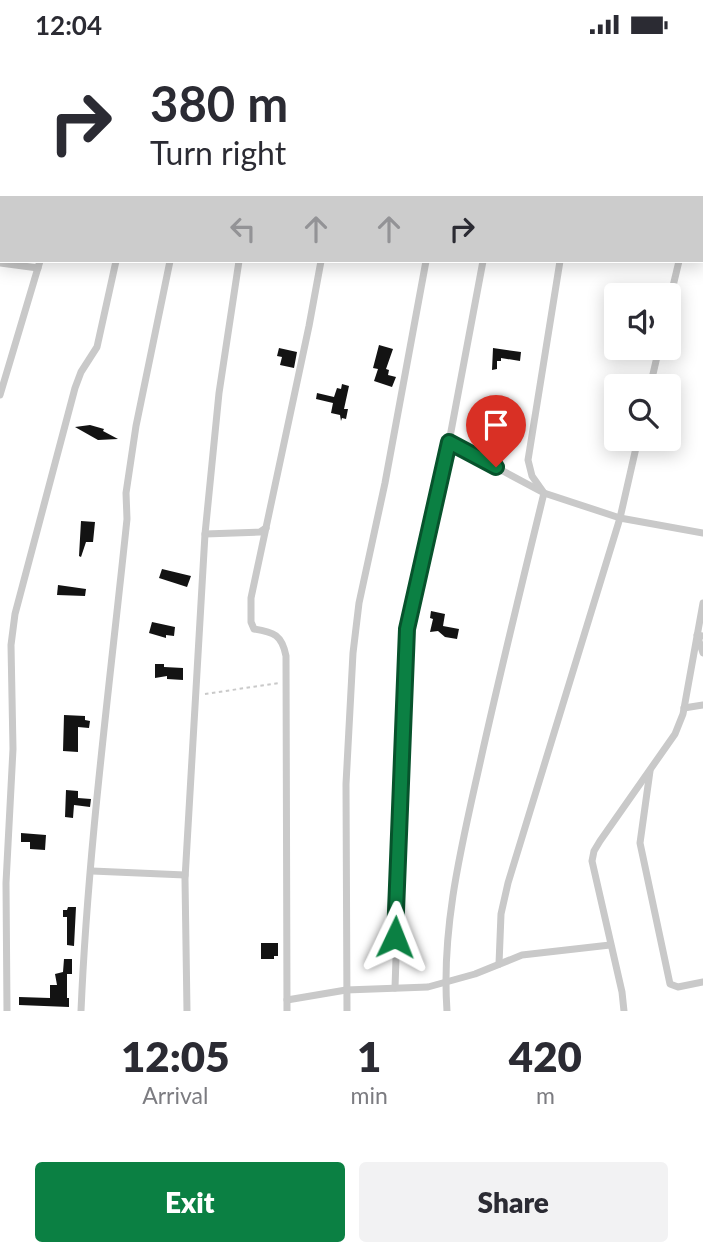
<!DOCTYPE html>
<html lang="en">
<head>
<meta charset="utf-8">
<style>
  body { margin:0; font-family:Lato,sans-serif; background:#f2f2f3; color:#2b2b33; height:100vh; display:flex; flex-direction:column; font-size:26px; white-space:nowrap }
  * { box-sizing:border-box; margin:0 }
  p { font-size:23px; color:#7c7c81 }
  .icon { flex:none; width:38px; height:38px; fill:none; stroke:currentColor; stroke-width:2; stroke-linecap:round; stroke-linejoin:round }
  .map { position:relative; height:962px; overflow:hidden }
  .details { display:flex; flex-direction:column; background:#fff; flex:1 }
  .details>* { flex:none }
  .guide { position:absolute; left:0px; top:0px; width:704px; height:214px; box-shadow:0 4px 18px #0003; background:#fff; color:#2b2b33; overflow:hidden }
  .fabs { position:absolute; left:604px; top:234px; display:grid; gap:14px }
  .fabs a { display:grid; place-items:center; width:77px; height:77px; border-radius:7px; background:#fff; box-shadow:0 4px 18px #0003; font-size:35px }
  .pin { position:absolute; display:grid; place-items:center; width:60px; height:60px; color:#fff; margin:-72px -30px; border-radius:50% 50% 50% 0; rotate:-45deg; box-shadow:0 0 7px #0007 }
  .pin .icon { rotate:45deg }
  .me { position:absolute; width:77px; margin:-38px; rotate:2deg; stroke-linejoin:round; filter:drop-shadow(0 0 5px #0008) }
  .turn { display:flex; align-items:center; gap:24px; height:147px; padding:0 35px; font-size:32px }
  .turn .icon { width:91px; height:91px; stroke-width:2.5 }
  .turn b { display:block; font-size:49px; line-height:60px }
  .lanes { display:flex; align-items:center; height:66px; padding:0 35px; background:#0003; justify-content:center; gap:35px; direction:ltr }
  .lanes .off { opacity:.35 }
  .eta { display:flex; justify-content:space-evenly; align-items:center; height:119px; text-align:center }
  .eta b { font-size:42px; font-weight:800; line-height:49px }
  .action { display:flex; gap:14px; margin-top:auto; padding:14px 35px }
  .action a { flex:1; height:80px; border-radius:7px; background:#0b8043; color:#fff; font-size:28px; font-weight:800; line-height:80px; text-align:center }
  .action a+a { background:#f2f2f3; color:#2b2b33 }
  .status { display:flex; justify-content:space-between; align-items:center; height:49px; padding:0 35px; background:#fff; direction:ltr }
  .status svg { height:19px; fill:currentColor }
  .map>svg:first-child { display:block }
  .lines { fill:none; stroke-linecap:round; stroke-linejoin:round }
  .stream { stroke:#c2d5ed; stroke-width:2.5 }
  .building { fill:#131313 }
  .path { stroke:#c9c9c9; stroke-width:2; stroke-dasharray:3.5 3.5; stroke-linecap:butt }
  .street { stroke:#c9c9c9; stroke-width:7 }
  .route-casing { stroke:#07532c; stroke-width:18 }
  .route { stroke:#0b8043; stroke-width:12 }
</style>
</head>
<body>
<div class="status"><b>12:04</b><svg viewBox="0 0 49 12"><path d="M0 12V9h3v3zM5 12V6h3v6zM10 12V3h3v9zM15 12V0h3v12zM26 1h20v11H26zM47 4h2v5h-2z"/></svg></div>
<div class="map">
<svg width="703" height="962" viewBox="0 0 703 962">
  <rect width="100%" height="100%" fill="#fff"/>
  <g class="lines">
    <g class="stream">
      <path d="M 225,2 L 226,0"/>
      <path d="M 702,39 L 703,38"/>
      <path d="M 0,114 L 2,114"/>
    </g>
  </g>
  <g class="building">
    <path d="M 379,296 L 393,300 L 386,320 L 389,321 L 388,326 L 396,328 L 392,338 L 374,332 L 378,320 L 373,319 Z"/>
    <path d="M 279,299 L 297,303 L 294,319 L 280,316 L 282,308 L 277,307 Z"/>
    <path d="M 493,299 L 521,303 L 520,312 L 501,309 L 501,312 L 497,312 L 497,320 L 492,321 Z"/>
    <path d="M 342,335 L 349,337 L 344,360 L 348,360 L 346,370 L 342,369 L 341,372 L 340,366 L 331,364 L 333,354 L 316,350 L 317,344 L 334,348 L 337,339 L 341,340 Z"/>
    <path d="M 90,376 L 104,380 L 103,382 L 118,390 L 98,391 L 75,378 Z"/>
    <path d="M 81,472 L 95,473 L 93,493 L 86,493 L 81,508 L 79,507 Z"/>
    <path d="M 162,520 L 191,527 L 187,538 L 159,529 Z"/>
    <path d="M 58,536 L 86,540 L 85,547 L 57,546 Z"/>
    <path d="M 431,562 L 445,565 L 443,577 L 459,580 L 457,590 L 445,588 L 438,582 L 430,583 L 433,570 L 430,569 Z"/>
    <path d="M 152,573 L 175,578 L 174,587 L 166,586 L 166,589 L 149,584 Z"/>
    <path d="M 155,615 L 164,615 L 164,618 L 183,619 L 183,631 L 167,630 L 167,627 L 155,629 Z"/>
    <path d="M 64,666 L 85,667 L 85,671 L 90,672 L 89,679 L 78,678 L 78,703 L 63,702 Z"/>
    <path d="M 66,741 L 78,742 L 78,749 L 91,750 L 90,758 L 74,756 L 73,769 L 65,768 Z"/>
    <path d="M 21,784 L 46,786 L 45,801 L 30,800 L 30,793 L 21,793 Z"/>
    <path d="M 68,858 L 76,858 L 74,897 L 67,896 L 67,868 L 63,868 L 63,861 L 67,861 Z"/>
    <path d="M 261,894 L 278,894 L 278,907 L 274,907 L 274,910 L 261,910 Z"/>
    <path d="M 64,910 L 72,910 L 72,925 L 67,925 L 67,949 L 69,949 L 69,958 L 19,956 L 19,948 L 50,949 L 50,936 L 57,936 L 55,925 L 63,923 Z"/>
  </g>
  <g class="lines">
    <path class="path" d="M 205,645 L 279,634"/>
    <g class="street">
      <path d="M 631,0 L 636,2"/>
      <path d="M 18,2 L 22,0"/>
      <path d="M 261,2 L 261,0"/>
      <path d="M 268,2 L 269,0"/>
      <path d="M 348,2 L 348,0"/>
      <path d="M 448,2 L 449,0"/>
      <path d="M 518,2 L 519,0"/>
      <path d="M 615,2 L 616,0"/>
      <path d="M 0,13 L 2,12"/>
      <path d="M 702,23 L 703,23"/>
      <path d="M 702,129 L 703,129"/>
      <path d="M 702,196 L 703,197"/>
      <path d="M 0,214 L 38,219"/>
      <path d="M 668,258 L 679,212"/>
      <path d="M 650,338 L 659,299"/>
      <path d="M 0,346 L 40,212"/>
      <path d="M 449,393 L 544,444 L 620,469 L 703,484"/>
      <path d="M 205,485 L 260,483 L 266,479"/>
      <path d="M 703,587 L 697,586 L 703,604"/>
      <path d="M 684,659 L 703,656"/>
      <path d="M 650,722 L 640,794 L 670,935 L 678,938 L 703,933"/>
      <path d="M 92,822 L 185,826"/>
      <path d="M 499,915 L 501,865 L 508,834 L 620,469 L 638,390"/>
      <path d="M 395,939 L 407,580 L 449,393 L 483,212"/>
      <path d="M 287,951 L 346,941 L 428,938 L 475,925 L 522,906 L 610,896"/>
      <path d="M 7,962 L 6,834 L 13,700 L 11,596 L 15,565 L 75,339 L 81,323 L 97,298 L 116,212"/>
      <path d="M 81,962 C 88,798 110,634 127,470 L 126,444 L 136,377 L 170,212"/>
      <path d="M 187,962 L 185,830 L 205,485 L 219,344 L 239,212"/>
      <path d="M 287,962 L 286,607 C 282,586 274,583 254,580 L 251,573 L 251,549 L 309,277 L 321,212"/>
      <path d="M 347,962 L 346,735 L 353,604 L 359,554 L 385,434 L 426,212"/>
      <path d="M 447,962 C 441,878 462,795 480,714 C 500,624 522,534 544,444 L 532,427 L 528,411 L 560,212"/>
      <path d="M 624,962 L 622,943 L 592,812 L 594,802 L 600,792 L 675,685 L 683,665 L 703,554"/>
    </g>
  </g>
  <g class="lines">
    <defs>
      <path id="route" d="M 395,888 L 407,580 L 449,393 L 496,418"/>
    </defs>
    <use href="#route" class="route-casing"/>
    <use href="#route" class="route"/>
  </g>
</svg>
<div class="fabs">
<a><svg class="icon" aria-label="sound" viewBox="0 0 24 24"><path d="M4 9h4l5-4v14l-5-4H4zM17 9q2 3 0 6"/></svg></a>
<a><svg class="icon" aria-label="search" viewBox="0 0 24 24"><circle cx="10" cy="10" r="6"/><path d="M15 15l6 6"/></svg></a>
</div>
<div class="pin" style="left:496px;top:418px;background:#d93025"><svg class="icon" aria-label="arrive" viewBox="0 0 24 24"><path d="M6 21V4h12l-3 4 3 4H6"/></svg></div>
<svg class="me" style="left:395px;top:888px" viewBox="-20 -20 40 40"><path d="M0-17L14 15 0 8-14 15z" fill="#0b8043" stroke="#fff" stroke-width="4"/></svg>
<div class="guide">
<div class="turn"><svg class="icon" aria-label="right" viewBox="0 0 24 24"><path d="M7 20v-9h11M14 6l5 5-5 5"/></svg><div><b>380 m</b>Turn right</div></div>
<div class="lanes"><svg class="icon off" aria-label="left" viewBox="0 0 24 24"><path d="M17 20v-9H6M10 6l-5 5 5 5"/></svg><svg class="icon off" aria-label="ahead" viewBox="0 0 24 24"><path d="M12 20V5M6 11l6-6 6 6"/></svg><svg class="icon off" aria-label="ahead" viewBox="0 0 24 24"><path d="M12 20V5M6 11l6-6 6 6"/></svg><svg class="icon" aria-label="right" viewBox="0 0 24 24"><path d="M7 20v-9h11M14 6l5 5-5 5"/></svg></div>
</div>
</div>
<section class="details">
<div class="eta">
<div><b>12:05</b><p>Arrival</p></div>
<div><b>1</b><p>min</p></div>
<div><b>420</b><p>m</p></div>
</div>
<div class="action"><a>Exit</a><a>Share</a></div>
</section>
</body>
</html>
